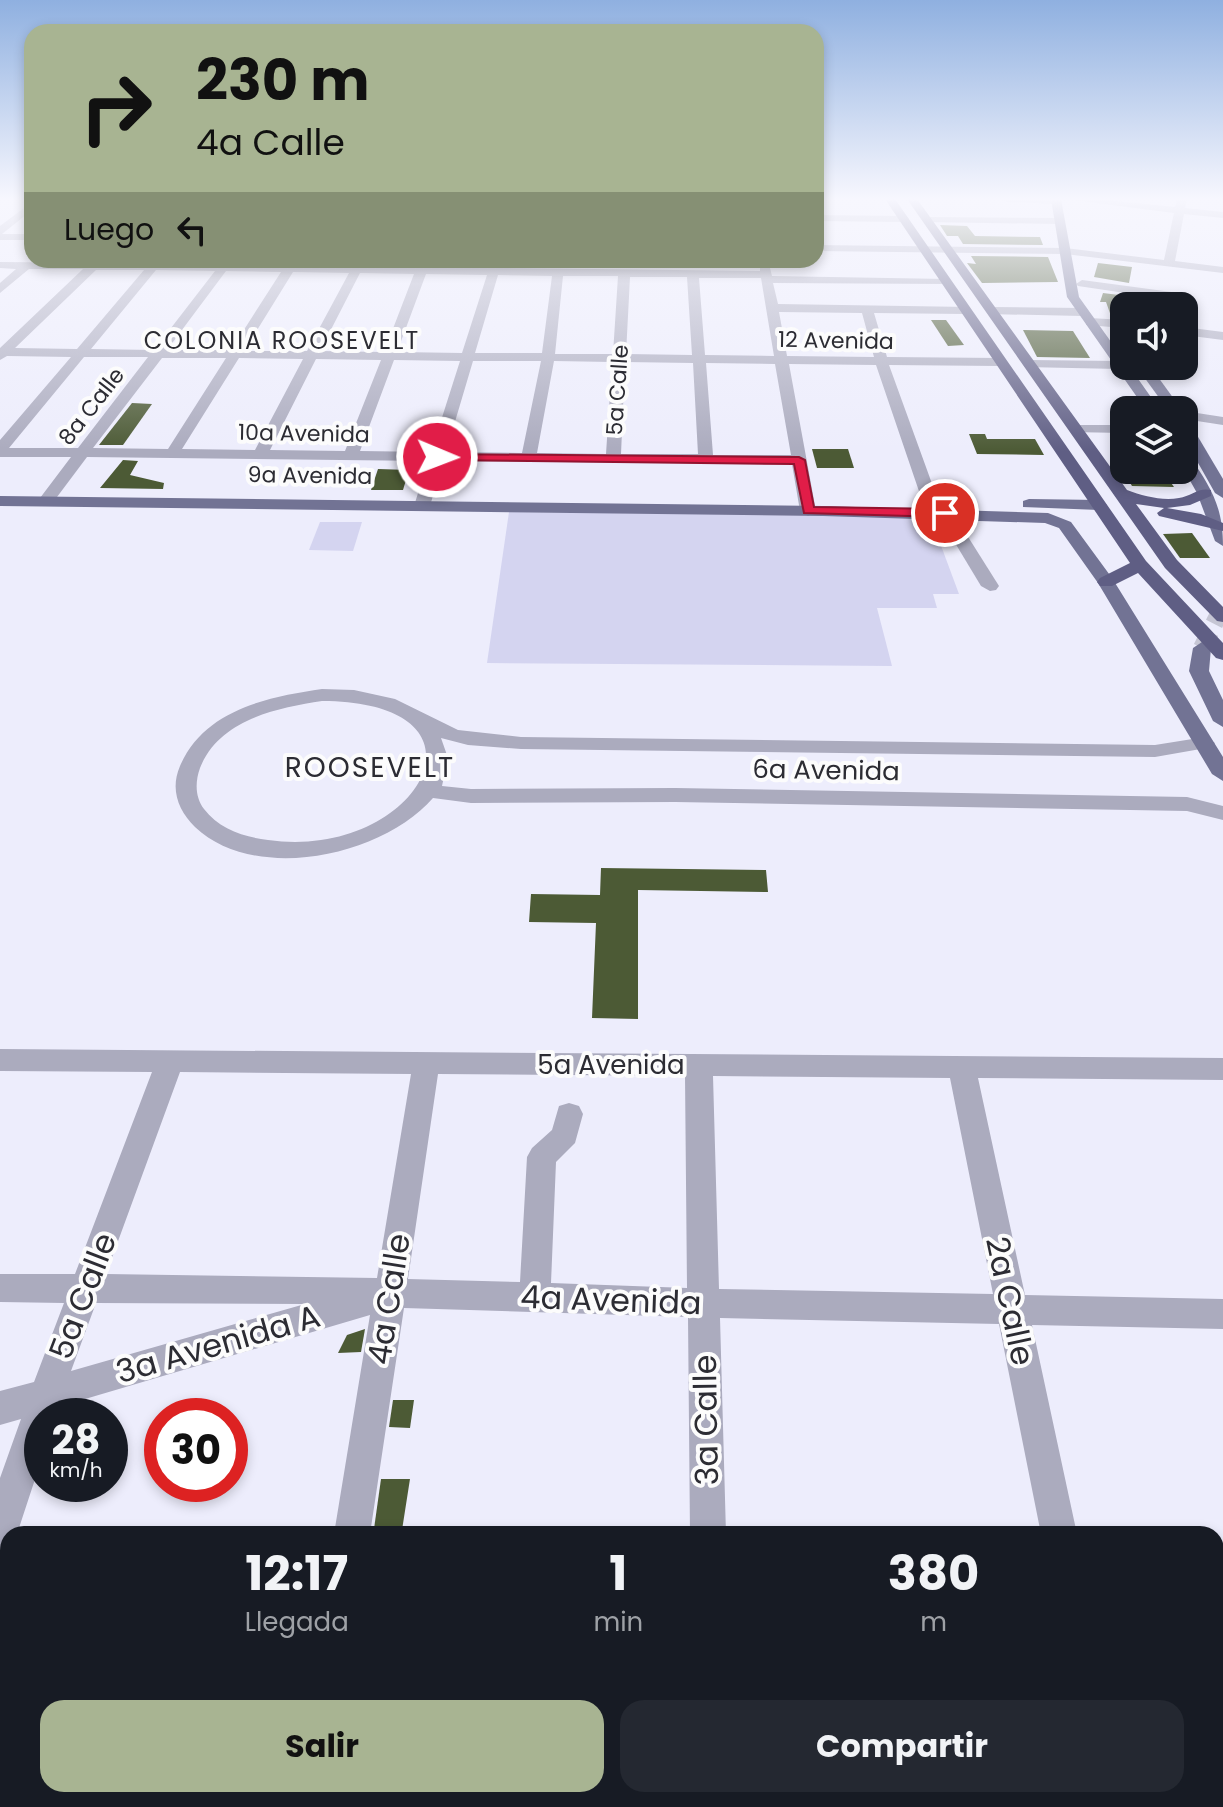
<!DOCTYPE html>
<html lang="es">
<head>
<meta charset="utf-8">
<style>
  body { margin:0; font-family:Poppins,sans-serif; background:#242831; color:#f1f3f6; height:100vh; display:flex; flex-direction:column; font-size:30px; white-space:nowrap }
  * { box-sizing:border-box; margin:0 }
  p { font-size:26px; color:#9ea1a6 }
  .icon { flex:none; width:44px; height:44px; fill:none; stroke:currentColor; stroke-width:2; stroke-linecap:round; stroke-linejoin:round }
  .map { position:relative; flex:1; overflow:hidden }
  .drawer { position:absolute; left:0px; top:1526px; width:1224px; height:282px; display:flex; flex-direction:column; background:#171b24; border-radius:24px 24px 0 0; box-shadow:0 4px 12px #0003 }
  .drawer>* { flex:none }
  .top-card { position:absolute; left:24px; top:24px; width:800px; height:244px; border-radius:24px; box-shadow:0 4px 12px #0003; background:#a8b492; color:#111; overflow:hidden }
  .buttons { position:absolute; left:1110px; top:292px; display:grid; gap:16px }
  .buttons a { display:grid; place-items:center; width:88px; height:88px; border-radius:16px; background:#171b24; box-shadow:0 4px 12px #0003; font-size:40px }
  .speed { position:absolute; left:24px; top:1398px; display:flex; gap:16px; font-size:40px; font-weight:700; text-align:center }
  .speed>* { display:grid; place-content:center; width:104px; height:104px; border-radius:50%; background:#171b24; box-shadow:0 4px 12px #0003; line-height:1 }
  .speed small { font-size:20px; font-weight:400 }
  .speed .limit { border:12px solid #d22; background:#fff; color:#111 }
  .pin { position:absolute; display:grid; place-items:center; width:68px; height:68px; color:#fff; margin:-34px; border:4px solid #fff; border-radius:50%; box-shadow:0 2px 8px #0007 }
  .me { position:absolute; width:88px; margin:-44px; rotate:91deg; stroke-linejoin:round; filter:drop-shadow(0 0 6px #0008) }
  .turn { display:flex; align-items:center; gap:28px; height:168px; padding:0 40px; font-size:36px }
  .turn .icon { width:104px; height:104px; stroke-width:2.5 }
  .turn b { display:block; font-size:56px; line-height:68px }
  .then { display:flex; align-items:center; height:76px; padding:0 40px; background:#0003; gap:16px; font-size:30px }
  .eta { display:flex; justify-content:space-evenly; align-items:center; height:136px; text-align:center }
  .eta b { font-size:48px; font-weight:700; line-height:56px }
  .primary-button { display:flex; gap:16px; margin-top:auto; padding:16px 40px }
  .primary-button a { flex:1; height:92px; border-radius:24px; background:#a8b492; color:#111; font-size:32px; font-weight:700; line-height:92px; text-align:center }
  .primary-button a+a { background:#242831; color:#f1f3f6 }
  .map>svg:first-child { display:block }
  .green { fill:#d4d4f0 }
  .building { fill:#4c5a35 }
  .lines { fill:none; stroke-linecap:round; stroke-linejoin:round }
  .major-tunnel { stroke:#c6c6d4; stroke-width:18; stroke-dasharray:18 9; stroke-linecap:butt }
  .minor { fill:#ababbe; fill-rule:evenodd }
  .major { fill:#727394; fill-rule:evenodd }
  .highway { fill:#5f5e84; fill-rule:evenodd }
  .route { fill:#e11d48; stroke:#92132f; stroke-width:2 }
  .labels { text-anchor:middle; stroke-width:8; stroke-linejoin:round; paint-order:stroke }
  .far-street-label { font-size:22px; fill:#2c2c33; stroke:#fcfcfc }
  .far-neighbourhood-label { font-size:24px; letter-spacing:2px; fill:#2c2c33; stroke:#fcfcfc }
  .street-label { font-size:26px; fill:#2c2c33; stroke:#fcfcfc }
  .neighbourhood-label { font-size:28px; letter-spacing:2px; fill:#2c2c33; stroke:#fcfcfc }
  .near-street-label { font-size:32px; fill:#2c2c33; stroke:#fcfcfc }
</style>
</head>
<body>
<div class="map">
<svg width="1223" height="1807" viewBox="0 0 1223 1807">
  <rect width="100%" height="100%" fill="#ededfc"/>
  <g class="green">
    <path d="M 509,512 L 930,516 L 959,594 L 933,594 L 937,608 L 877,608 L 892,666 L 487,663 Z"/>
    <path d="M 320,522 L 362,522 L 353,551 L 309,550 Z"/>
  </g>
  <g class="building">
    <path d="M 940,225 L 967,226 L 975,236 L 1040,237 L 1043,245 L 963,244 L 958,236 L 947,236 Z"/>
    <path d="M 971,256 L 1048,257 L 1058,282 L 982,283 L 967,263 L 976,264 Z"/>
    <path d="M 1098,263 L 1132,267 L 1129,283 L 1094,277 Z"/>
    <path d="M 1103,293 L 1127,296 L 1124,297 L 1124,317 L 1111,316 L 1106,302 L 1100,302 Z"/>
    <path d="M 931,320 L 946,320 L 964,345 L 948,346 Z"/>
    <path d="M 1023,330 L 1073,331 L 1090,358 L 1037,357 Z"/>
    <path d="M 132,403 L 152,404 L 123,445 L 99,445 Z"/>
    <path d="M 969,434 L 985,434 L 987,439 L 1035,439 L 1044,455 L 977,454 Z"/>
    <path d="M 812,449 L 848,449 L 854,468 L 817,468 Z"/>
    <path d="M 123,460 L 138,461 L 130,475 L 164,483 L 163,489 L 100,488 Z"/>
    <path d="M 378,469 L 409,470 L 403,490 L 371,490 Z"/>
    <path d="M 1139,470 L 1162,470 L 1174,487 L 1132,486 L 1124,473 L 1141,473 Z"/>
    <path d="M 1192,533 L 1210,558 L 1180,558 L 1163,534 Z"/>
    <path d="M 601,868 L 766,870 L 768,892 L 638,890 L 638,1019 L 592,1018 L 596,923 L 529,922 L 531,894 L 600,895 Z"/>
    <path d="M 365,1329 L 361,1352 L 338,1353 L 347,1335 Z"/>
    <path d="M 393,1400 L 414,1400 L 410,1428 L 389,1427 Z"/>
    <path d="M 381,1479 L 410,1479 L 402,1530 L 374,1529 Z"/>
  </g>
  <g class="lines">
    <path class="major-tunnel" d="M 1202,648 L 1223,606"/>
    <g class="minor">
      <path d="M 1002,199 L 1059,199 L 1061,201 L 1056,204 L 1007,202 Z"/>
      <path d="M 1065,199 L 1097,199 L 1175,207 L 1177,199 L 1187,199 L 1185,208 L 1223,212 L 1223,218 L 1184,214 L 1175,261 L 1223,267 L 1223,273 L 1065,254 L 816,251 L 816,245 L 1065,248 L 1164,260 L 1174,213 Z"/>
      <path d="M 32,202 L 32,210 L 2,234 L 32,234 L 32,240 L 0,240 L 0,226 Z"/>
      <path d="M 816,215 L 904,216 L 909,219 L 904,222 L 816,221 Z"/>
      <path d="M 928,217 L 1060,218 L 1065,221 L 1060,224 L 924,222 L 923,220 Z"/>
      <path d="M 223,260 L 235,260 L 231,265 L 489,268 L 491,260 L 503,260 L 500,268 L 760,271 L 760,260 L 768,260 L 772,276 L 946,279 L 950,280 L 950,284 L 773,283 L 778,304 L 969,307 L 971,310 L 965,314 L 874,313 L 887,357 L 1000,358 L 1007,362 L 1000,366 L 889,365 L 939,503 L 931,508 L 923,503 L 876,365 L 789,364 L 816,511 L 808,516 L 800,511 L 792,464 L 443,461 L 430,506 L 422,511 L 414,506 L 428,461 L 87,457 L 51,505 L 39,505 L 37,502 L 71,457 L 0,457 L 0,440 L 71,357 L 7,356 L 0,360 L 0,348 L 83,269 L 29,269 L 0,293 L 0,283 L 16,269 L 0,268 L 0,262 L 220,264 ZM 96,270 L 144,270 L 77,349 L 15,348 ZM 156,270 L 215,271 L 154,350 L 91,349 ZM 226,271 L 281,272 L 231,350 L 167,350 ZM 293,272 L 349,273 L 307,351 L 244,351 ZM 360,273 L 414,274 L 384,352 L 320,351 ZM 426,274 L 487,275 L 462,353 L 397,352 ZM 498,275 L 552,276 L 542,353 L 475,353 ZM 563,276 L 618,276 L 613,354 L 555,354 ZM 630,277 L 687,277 L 692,355 L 626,354 ZM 699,278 L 761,278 L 774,356 L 705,355 ZM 779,312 L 862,313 L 874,357 L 787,356 ZM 84,357 L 148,357 L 78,448 L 9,448 ZM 162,358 L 226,358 L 168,449 L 93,448 ZM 239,358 L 303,359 L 255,450 L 182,449 ZM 316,359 L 381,360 L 345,451 L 270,450 ZM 394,360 L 460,361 L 431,452 L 360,451 ZM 473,361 L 541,361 L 522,453 L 446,452 ZM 554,361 L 612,362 L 606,454 L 537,453 ZM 625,362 L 693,363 L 698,454 L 621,454 ZM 706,363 L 775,364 L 791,455 L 713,455 Z"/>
      <path d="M 1082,280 L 1179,293 L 1185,297 L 1179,301 L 1078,286 L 1076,284 Z"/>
      <path d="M 992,307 L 1082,308 L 1088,312 L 1082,316 L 988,314 L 986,311 Z"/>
      <path d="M 1090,318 L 1124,320 L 1124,328 L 1086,325 L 1086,319 Z"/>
      <path d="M 1184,327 L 1223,332 L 1223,340 L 1184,335 Z"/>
      <path d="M 1030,360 L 1119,361 L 1125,366 L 1119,369 L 1025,367 L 1023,364 Z"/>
      <path d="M 1184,411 L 1223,417 L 1223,425 L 1184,419 Z"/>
      <path d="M 1075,425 L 1124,425 L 1124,433 L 1070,432 L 1070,426 Z"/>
      <path d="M 945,508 L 953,513 L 999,586 L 996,590 L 990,591 L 981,586 L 937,513 Z"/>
      <path d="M 322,689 L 354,690 L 395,699 L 458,730 L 521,737 L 1155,745 L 1205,737 L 1215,743 L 1212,747 L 1155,757 L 521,749 L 468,745 L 441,738 L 448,758 L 442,786 L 471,789 L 675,788 L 1187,797 L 1223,806 L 1223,820 L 1187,811 L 675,802 L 471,803 L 433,798 C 383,856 255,884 195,827 C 178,810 170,789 180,766 C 204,710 267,697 322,689 ZM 322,701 C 508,702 417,861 268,840 C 244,837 219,829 204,809 C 195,797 195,782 200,768 C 219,720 276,708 322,701 Z"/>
      <path d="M 0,1049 L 1223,1058 L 1223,1080 L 978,1078 L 1025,1295 L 1223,1299 L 1223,1329 L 1032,1325 L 1077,1534 L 1041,1534 L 999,1324 L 720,1318 L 726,1534 L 690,1534 L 688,1317 L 404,1308 L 370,1534 L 334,1534 L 370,1315 L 58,1407 L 56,1416 L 42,1416 L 42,1458 L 17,1534 L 8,1534 L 8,1546 L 0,1549 L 0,1478 L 21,1419 L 0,1425 L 0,1391 L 34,1382 L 64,1303 L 0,1302 L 0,1274 L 75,1274 L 152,1072 L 0,1071 ZM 180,1072 L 411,1074 L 377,1278 L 106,1274 ZM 438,1074 L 685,1076 L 687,1288 L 551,1283 L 556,1162 L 575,1143 L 583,1114 L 579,1106 L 569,1103 L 559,1106 L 552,1130 L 532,1148 L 527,1157 L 520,1282 L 408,1279 ZM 713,1076 L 950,1078 L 993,1294 L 719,1289 ZM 96,1303 L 305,1304 L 71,1371 Z"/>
      <rect x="0" y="1619" width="8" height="38"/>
      <rect x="1216" y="1651" width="7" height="40"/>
      <path d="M 289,1800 L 331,1800 L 330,1807 L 288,1807 Z"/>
      <rect x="692" y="1800" width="42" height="7"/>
      <path d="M 1093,1800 L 1135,1800 L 1136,1807 L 1094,1807 Z"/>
    </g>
    <g class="major">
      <path d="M 1051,199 L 1061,199 L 1079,297 L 1124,360 L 1124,366 L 1129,366 L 1160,410 L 1146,410 L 1067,297 Z"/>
      <path d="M 1136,366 L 1150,366 L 1182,410 L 1168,410 Z"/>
      <path d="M 1184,421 L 1191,425 L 1223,479 L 1223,498 L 1215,493 L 1184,438 Z"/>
      <path d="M 1184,453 L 1189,455 C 1211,488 1223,506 1223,546 L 1215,541 L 1197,493 L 1184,470 Z"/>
      <path d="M 0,496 L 823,506 L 1048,513 L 1071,522 L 1112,578 L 1223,757 L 1223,781 L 1212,774 L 1098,583 L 1059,528 L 1045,523 L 823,516 L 0,506 Z"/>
      <path d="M 1029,499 L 1099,500 L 1107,505 L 1099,510 L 1023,507 L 1023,501 Z"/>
      <path d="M 1202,642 L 1211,648 L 1209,671 L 1223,700 L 1223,727 L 1213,721 L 1189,671 L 1193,648 Z"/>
    </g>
    <g class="highway">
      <path d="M 885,199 L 895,199 L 1146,561 L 1223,643 L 1223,660 L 1216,658 L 1138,573 L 1112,586 L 1100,586 L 1097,582 L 1100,578 L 1130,563 Z"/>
      <path d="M 907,199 L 917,199 L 1127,490 C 1143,496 1162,501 1179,498 C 1191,496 1199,487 1211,490 L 1211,496 L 1190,505 L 1167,508 L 1201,514 L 1223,523 L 1223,531 L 1159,516 L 1157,513 L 1164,508 L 1136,504 L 1177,560 L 1223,607 L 1223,622 L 1217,621 L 1165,568 Z"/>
    </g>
  </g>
  <linearGradient id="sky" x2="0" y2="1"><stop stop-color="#8fb0e0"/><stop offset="0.44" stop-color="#f7f7fe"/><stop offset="1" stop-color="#f7f7fe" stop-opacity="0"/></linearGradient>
  <rect width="1223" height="452" fill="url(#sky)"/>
  <path class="route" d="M 433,454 L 799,457 L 805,460 L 814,507 L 945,509 L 951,513 L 945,517 L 804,513 L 794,464 L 437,460 L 433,459 Z"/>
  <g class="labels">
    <g class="far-street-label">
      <text transform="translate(836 340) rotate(1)" y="8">12 Avenida</text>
      <text transform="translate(617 390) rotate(-86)" y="8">5a Calle</text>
      <text transform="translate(91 406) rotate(-52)" y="8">8a Calle</text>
      <text transform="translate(304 433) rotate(1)" y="8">10a Avenida</text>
      <text transform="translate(310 475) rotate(1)" y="8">9a Avenida</text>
    </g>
    <g class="far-neighbourhood-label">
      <text x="282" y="349">COLONIA ROOSEVELT</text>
    </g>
    <g class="street-label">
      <text transform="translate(826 770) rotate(1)" y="9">6a Avenida</text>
      <text x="611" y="1074">5a Avenida</text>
    </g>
    <g class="neighbourhood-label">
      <text x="370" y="777">ROOSEVELT</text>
    </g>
    <g class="near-street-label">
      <text transform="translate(83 1296) rotate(-69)" y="11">5a Calle</text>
      <text transform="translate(389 1299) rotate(-81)" y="11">4a Calle</text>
      <text transform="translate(611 1300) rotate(2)" y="11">4a Avenida</text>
      <text transform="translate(1010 1301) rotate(78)" y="11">2a Calle</text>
      <text transform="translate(218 1344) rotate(-16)" y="11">3a Avenida A</text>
      <text transform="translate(706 1420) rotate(-91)" y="11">3a Calle</text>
    </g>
  </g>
</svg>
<div class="buttons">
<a><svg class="icon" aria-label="sound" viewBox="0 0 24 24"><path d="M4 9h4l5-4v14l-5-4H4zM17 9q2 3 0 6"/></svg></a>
<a><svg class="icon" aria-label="layers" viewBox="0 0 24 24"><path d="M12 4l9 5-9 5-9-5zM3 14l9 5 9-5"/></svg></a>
</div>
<div class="speed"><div>28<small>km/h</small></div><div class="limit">30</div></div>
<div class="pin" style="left:945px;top:513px;background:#d93025"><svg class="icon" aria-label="arrive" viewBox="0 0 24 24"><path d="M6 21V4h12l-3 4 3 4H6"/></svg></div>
<svg class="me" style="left:437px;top:457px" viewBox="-20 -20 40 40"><circle r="17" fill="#e11d48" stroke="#fff" stroke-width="3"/><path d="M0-11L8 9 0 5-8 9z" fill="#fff"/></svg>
<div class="top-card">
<div class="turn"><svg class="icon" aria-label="right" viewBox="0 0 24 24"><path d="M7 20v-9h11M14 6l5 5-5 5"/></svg><div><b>230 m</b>4a Calle</div></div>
<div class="then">Luego<svg class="icon" aria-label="left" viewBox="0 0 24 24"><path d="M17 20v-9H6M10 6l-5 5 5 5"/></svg></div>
</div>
<section class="drawer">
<div class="eta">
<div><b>12:17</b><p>Llegada</p></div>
<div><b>1</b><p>min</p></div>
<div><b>380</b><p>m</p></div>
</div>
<div class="primary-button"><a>Salir</a><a>Compartir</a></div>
</section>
</div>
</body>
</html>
